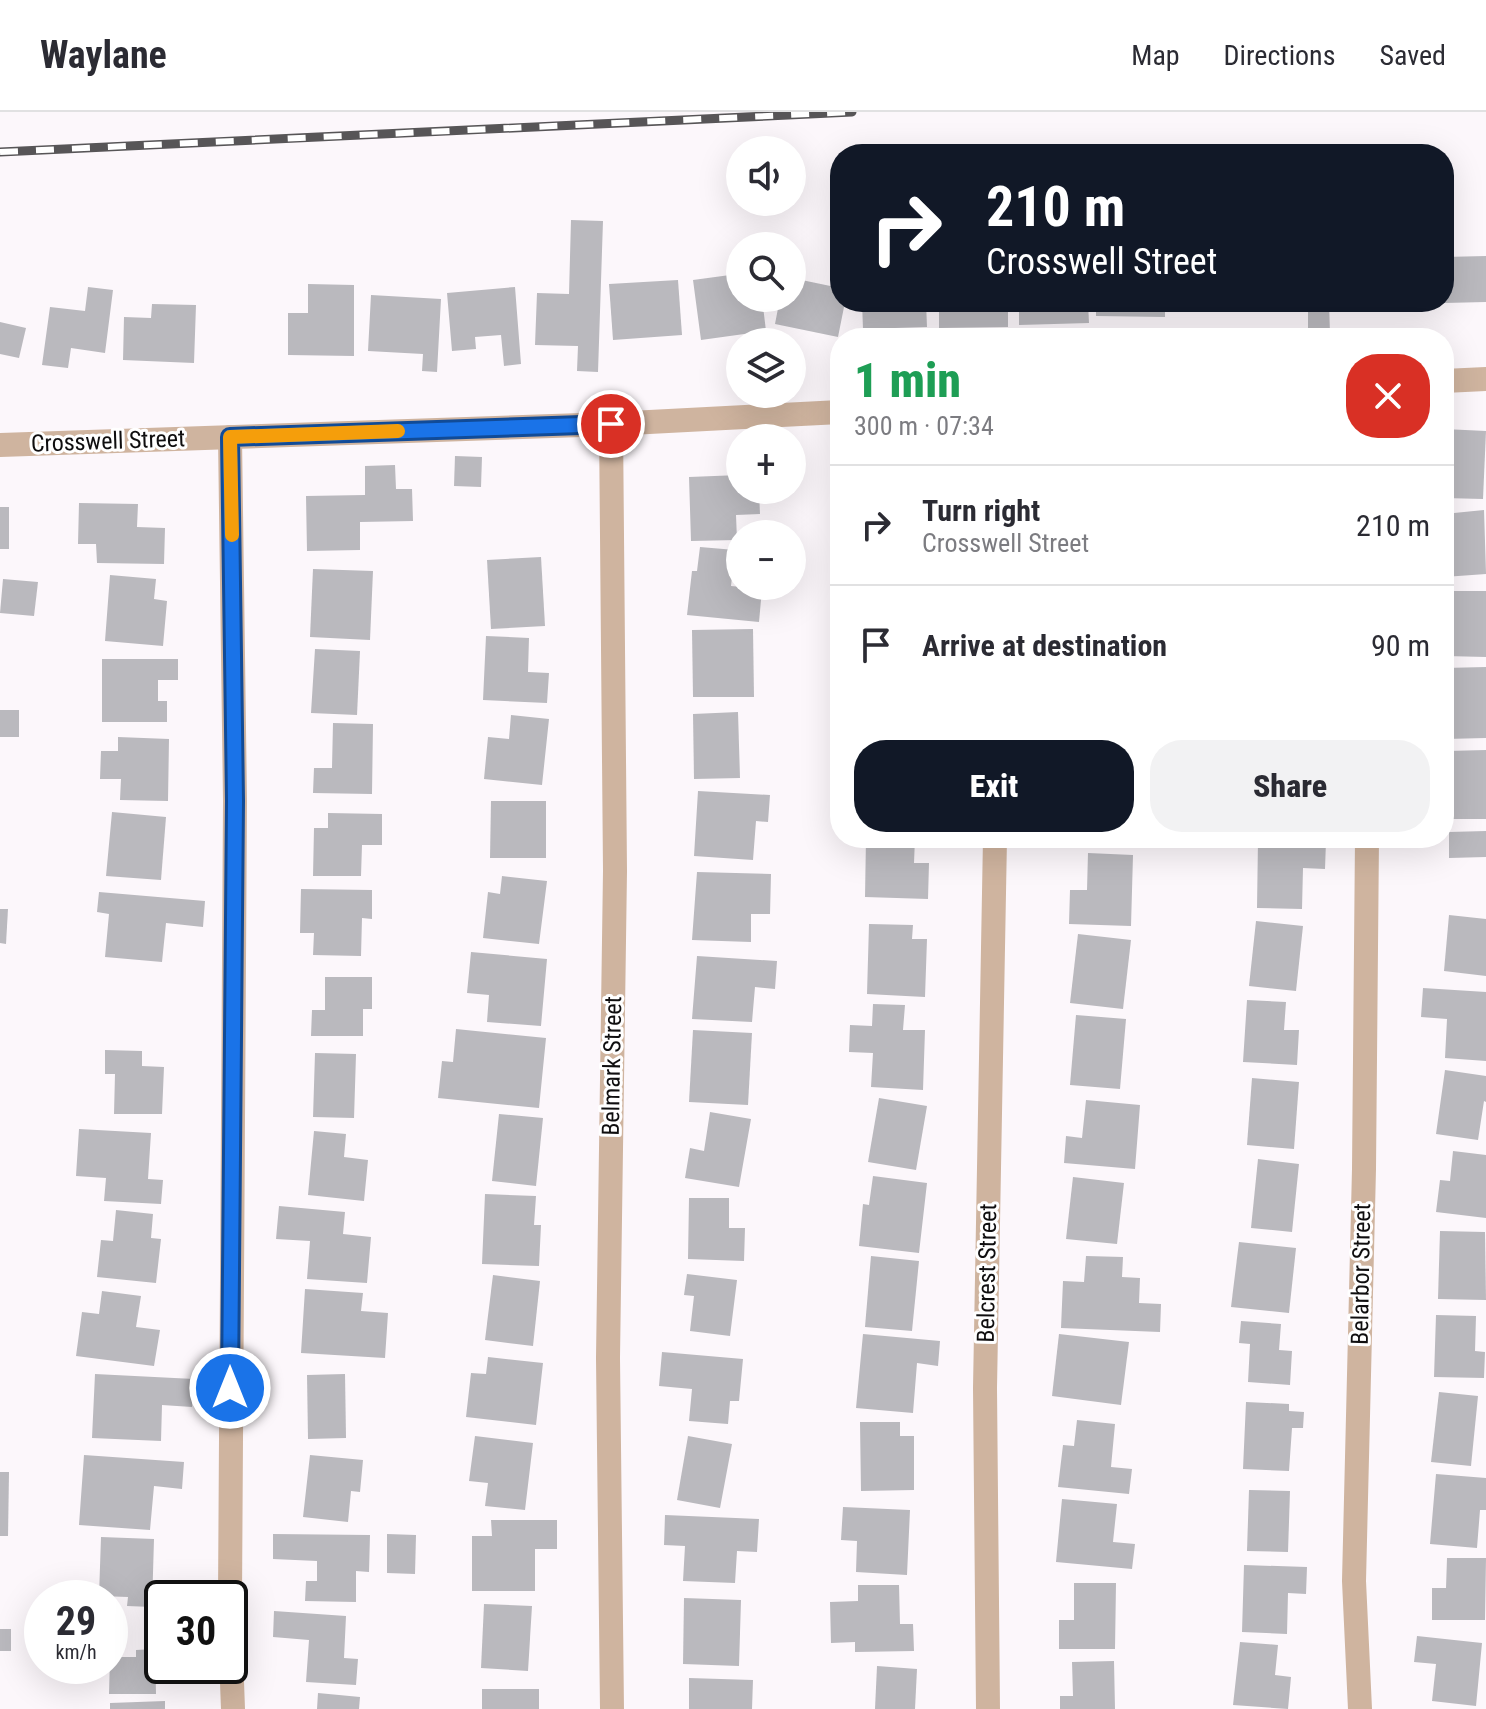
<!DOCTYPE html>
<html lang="en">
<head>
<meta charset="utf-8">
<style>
  body { margin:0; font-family:"Roboto Condensed",sans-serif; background:#f2f2f3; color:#2b2b33; height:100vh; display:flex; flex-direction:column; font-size:30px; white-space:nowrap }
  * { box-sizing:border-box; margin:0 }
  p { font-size:26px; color:#7c7c81 }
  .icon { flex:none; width:44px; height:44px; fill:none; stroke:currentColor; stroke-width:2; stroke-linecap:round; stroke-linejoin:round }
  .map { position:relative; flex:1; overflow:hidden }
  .details { position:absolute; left:830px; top:216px; width:624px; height:520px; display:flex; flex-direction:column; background:#fff; border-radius:32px; box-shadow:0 8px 32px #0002 }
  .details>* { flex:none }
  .hud { position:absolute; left:830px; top:32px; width:624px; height:168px; border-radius:32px; box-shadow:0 8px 32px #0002; background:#111827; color:#fff; overflow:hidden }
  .buttons { position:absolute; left:726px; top:24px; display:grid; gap:16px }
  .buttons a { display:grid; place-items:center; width:80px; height:80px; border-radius:50%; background:#fff; box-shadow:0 8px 32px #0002; font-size:40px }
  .speed { position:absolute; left:24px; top:1468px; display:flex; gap:16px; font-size:40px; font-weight:700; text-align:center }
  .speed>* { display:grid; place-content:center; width:104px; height:104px; border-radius:50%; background:#fff; box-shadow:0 8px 32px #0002; line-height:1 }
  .speed small { font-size:20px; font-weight:400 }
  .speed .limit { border:4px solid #111; border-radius:12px; background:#fff; color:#111 }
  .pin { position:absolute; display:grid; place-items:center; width:68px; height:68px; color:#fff; margin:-34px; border:4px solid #fff; border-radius:50%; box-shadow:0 2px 8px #0007 }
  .me { position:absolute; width:88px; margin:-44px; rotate:0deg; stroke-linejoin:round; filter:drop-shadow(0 0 6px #0008) }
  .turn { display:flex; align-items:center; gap:28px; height:168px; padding:0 24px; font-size:36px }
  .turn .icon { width:104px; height:104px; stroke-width:2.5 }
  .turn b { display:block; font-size:56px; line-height:68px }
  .round { display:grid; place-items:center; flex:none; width:84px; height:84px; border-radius:32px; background:#f2f2f3 }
  .head { display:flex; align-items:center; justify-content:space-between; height:136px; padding:0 24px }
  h1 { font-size:48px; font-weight:800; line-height:60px; color:#1e9e55 }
  .primary-button { display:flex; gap:16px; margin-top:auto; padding:16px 24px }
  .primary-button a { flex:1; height:92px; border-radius:32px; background:#111827; color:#fff; font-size:32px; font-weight:800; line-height:92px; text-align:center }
  .primary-button a+a { background:#f2f2f3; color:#2b2b33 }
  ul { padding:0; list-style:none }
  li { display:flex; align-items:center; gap:24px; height:120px; padding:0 24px; border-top:2px solid #e1e1e2 }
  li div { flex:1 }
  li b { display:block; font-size:30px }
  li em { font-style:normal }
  header { display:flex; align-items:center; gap:48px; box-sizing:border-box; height:112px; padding:0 40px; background:#fff; border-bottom:2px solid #e1e1e2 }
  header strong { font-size:38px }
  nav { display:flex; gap:44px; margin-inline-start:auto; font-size:28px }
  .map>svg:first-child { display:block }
  .building { fill:#bab9be }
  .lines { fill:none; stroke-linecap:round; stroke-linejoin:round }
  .minor { stroke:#cfb49f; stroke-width:24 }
  .rail-casing { stroke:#575557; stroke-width:9 }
  .rail { stroke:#fff; stroke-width:6; stroke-dasharray:18; stroke-linecap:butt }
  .route-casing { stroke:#114b97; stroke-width:20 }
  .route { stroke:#1a73e8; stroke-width:14 }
  .slow { stroke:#f59e0b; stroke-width:14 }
  .labels { text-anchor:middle; stroke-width:6; stroke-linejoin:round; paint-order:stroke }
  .street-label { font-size:24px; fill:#0f0e0f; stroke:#fff }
</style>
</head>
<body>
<header>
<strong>Waylane</strong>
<nav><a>Map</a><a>Directions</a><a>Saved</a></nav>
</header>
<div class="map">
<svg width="1486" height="1597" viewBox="0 0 1486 1597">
  <rect width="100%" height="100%" fill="#fcf7fb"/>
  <g class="building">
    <path d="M 571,108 L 603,109 L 598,260 L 577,259 L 578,234 L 535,233 L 537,181 L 569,182 Z"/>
    <path d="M 1486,144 L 1486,190 L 1444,191 L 1444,145 Z"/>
    <path d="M 730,163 L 733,183 L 740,182 L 740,186 L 762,186 L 766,219 L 701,228 L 693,168 Z"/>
    <path d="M 792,166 L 840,176 L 840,190 L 845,190 L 838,225 L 775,212 L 780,186 L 792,186 Z"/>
    <path d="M 678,168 L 682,223 L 613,228 L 609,172 Z"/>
    <path d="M 308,172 L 354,173 L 354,244 L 288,243 L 288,201 L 308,201 Z"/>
    <path d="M 88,175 L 113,178 L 105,241 L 71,236 L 68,256 L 42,253 L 50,195 L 85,199 Z"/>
    <path d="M 515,175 L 521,252 L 504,254 L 501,223 L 475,225 L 476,237 L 452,239 L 447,181 Z"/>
    <path d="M 371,183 L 441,187 L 437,260 L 422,259 L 423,242 L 368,239 Z"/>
    <path d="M 862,190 L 926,190 L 927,215 L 863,217 Z"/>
    <path d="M 939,190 L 1008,190 L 1008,215 L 939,216 Z"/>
    <path d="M 1019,190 L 1088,190 L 1089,211 L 1019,213 Z"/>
    <path d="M 1096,190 L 1165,190 L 1165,205 L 1096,204 Z"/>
    <path d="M 1219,190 L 1249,190 L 1249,194 L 1219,195 Z"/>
    <path d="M 1264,190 L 1329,190 L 1330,222 L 1308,223 L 1308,197 L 1264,198 Z"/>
    <path d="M 1352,190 L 1386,190 L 1386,193 L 1352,195 Z"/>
    <path d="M 152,192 L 196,193 L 194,251 L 123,248 L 124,205 L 151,206 Z"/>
    <path d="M 0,210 L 26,216 L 19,246 L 0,242 Z"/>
    <path d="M 1444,317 L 1486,319 L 1483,387 L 1444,386 Z"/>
    <path d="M 455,344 L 482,345 L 481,375 L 454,374 Z"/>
    <path d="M 395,353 L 396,377 L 412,377 L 413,409 L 360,410 L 360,438 L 307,439 L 306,384 L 365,383 L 365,354 Z"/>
    <path d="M 740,363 L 740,378 L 759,378 L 760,402 L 736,403 L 737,428 L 691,429 L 689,365 Z"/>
    <path d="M 79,391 L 138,392 L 137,415 L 165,416 L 164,452 L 97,451 L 96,432 L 78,432 Z"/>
    <rect x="0" y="395" width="9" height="42"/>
    <path d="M 1484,398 L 1486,462 L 1444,465 L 1444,402 Z"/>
    <path d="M 700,435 L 735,438 L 731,474 L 762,477 L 759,510 L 687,503 L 692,459 L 697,459 Z"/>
    <path d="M 541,445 L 545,514 L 491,517 L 487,448 Z"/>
    <path d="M 313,457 L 373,459 L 370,528 L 310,525 Z"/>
    <path d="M 110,463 L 156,467 L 154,487 L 167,489 L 163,534 L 105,529 Z"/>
    <path d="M 3,467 L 38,470 L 34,504 L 0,501 Z"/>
    <path d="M 1446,479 L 1486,479 L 1486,545 L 1445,544 Z"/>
    <path d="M 753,517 L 754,585 L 693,585 L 692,518 Z"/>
    <path d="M 486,524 L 529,526 L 528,560 L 549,561 L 547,591 L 483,588 Z"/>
    <path d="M 315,537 L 360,539 L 357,603 L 311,601 Z"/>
    <path d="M 102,547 L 178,547 L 178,568 L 158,568 L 158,589 L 167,589 L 167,610 L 102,610 Z"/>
    <path d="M 1486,555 L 1486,626 L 1445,627 L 1444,556 Z"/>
    <rect x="0" y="598" width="19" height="27"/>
    <path d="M 738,600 L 740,666 L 694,667 L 693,602 Z"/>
    <path d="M 511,603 L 549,607 L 542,673 L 484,667 L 488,625 L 509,627 Z"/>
    <path d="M 333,611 L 373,612 L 372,682 L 313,681 L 314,656 L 332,656 Z"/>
    <path d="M 118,625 L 169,627 L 168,689 L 120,688 L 121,667 L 100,667 L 101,639 L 118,639 Z"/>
    <path d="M 1486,638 L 1486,707 L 1447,707 L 1447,639 Z"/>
    <path d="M 698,679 L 770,683 L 768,710 L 756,709 L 753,748 L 694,744 Z"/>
    <path d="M 491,689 L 546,689 L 546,746 L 490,746 Z"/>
    <path d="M 112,700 L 166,705 L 161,768 L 106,764 Z"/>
    <path d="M 328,701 L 382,702 L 382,733 L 362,733 L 361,764 L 313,764 L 314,716 L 328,716 Z"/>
    <path d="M 1486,719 L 1486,745 L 1449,746 L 1449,720 Z"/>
    <path d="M 866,726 L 915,726 L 914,751 L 929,751 L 928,787 L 865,785 Z"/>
    <path d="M 1073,726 L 1137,726 L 1137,734 L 1073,732 Z"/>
    <path d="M 1258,728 L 1326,729 L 1325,757 L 1303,756 L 1302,797 L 1257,796 Z"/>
    <path d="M 1088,741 L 1133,743 L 1131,814 L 1069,812 L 1070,778 L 1087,778 Z"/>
    <path d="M 697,760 L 771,762 L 770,802 L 751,802 L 751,830 L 692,828 Z"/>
    <path d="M 502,764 L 547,769 L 539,832 L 483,826 L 488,780 L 500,782 Z"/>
    <path d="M 301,777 L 372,778 L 372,807 L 362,806 L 361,844 L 313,843 L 314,821 L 300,821 Z"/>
    <path d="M 99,780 L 205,789 L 203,815 L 166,811 L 162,850 L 105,845 L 109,802 L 97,800 Z"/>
    <path d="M 0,797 L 8,797 L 6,832 L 0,831 Z"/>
    <path d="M 1449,803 L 1486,807 L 1486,864 L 1444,859 Z"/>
    <path d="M 1256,809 L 1303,814 L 1296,879 L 1249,874 Z"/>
    <path d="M 869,812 L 913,813 L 912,827 L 927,827 L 925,885 L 867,882 Z"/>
    <path d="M 1078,822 L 1131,828 L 1123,897 L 1070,891 Z"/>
    <path d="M 471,840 L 547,847 L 541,914 L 487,910 L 489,883 L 467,881 Z"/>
    <path d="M 697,844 L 777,849 L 775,877 L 755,875 L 752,910 L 692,907 Z"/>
    <path d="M 325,865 L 372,865 L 372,897 L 363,897 L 363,924 L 311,924 L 312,898 L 325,898 Z"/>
    <path d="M 1423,876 L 1486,880 L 1486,949 L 1445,946 L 1447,907 L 1421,905 Z"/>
    <path d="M 1247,888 L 1286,890 L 1284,918 L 1299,918 L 1297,953 L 1243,950 Z"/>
    <path d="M 873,892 L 905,893 L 903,918 L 925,918 L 923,978 L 871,975 L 873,941 L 849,940 L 850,913 L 872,914 Z"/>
    <path d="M 1076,903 L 1126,907 L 1120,977 L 1070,973 Z"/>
    <path d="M 456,917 L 546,926 L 539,996 L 438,986 L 442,949 L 453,950 Z"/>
    <path d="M 693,918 L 752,921 L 748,993 L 689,990 Z"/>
    <path d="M 105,938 L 142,939 L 142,954 L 164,955 L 162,1002 L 114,1002 L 115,962 L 105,962 Z"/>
    <path d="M 315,941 L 356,942 L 354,1006 L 313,1005 Z"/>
    <path d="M 1445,958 L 1486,964 L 1486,990 L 1484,989 L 1478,1028 L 1436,1022 Z"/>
    <path d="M 1252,966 L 1299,970 L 1294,1037 L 1247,1033 Z"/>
    <path d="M 879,986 L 927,994 L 916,1058 L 868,1050 Z"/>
    <path d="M 1086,988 L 1140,993 L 1135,1057 L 1064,1051 L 1066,1024 L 1082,1026 Z"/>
    <path d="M 710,1000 L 751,1007 L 739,1075 L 685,1066 L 690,1036 L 704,1039 Z"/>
    <path d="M 499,1002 L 543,1006 L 536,1074 L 492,1069 Z"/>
    <path d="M 79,1017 L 151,1021 L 148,1067 L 163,1068 L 161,1092 L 104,1089 L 106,1066 L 76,1064 Z"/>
    <path d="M 314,1019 L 346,1022 L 344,1045 L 368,1048 L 364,1089 L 308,1083 Z"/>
    <path d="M 1453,1039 L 1486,1043 L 1486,1106 L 1436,1100 L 1440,1068 L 1450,1069 Z"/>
    <path d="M 1258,1047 L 1299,1052 L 1292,1120 L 1251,1116 Z"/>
    <path d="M 873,1064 L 927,1071 L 919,1141 L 859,1134 L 863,1092 L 869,1093 Z"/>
    <path d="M 1073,1065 L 1124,1071 L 1117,1132 L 1066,1127 Z"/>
    <path d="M 485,1082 L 536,1084 L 534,1113 L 541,1113 L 539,1154 L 482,1152 Z"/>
    <path d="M 689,1086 L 729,1086 L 729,1116 L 745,1116 L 744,1149 L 688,1147 Z"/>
    <path d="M 279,1094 L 345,1100 L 343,1122 L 371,1125 L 367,1171 L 307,1167 L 310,1129 L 276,1127 Z"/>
    <path d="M 116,1098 L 153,1102 L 151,1126 L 161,1127 L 156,1171 L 97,1165 L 101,1128 L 113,1129 Z"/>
    <path d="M 1440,1119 L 1485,1120 L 1486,1188 L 1438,1187 Z"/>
    <path d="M 1239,1130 L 1296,1136 L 1289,1201 L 1231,1195 Z"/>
    <path d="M 871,1144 L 919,1149 L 912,1219 L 865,1215 Z"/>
    <path d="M 1086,1144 L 1123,1145 L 1122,1165 L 1140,1166 L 1139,1191 L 1161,1192 L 1160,1220 L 1061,1216 L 1063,1169 L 1084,1170 Z"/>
    <path d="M 687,1162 L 737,1168 L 730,1224 L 690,1219 L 694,1184 L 684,1183 Z"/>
    <path d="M 493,1163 L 540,1169 L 533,1234 L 485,1228 Z"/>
    <path d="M 305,1177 L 363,1181 L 361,1199 L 388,1201 L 385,1246 L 301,1241 Z"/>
    <path d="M 102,1179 L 141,1184 L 136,1215 L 160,1218 L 154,1254 L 76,1244 L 82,1200 L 99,1202 Z"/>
    <path d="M 1436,1203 L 1476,1204 L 1475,1239 L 1485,1240 L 1484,1266 L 1434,1265 Z"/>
    <path d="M 1241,1209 L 1281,1212 L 1279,1238 L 1292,1239 L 1290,1273 L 1248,1270 L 1250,1232 L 1239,1231 Z"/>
    <path d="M 863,1222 L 940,1229 L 938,1254 L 917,1251 L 913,1301 L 856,1296 Z"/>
    <path d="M 1059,1222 L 1129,1230 L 1121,1293 L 1052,1284 Z"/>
    <path d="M 662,1240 L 743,1247 L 739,1289 L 730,1289 L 728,1312 L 689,1309 L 692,1277 L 659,1274 Z"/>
    <path d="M 488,1245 L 543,1251 L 536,1313 L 466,1305 L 471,1261 L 486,1262 Z"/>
    <path d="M 95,1262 L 194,1267 L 192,1295 L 162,1293 L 161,1329 L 92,1326 Z"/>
    <path d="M 345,1262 L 346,1326 L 308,1327 L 307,1263 Z"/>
    <path d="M 1439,1280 L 1478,1284 L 1471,1354 L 1431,1350 Z"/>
    <path d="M 1246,1290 L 1289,1292 L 1289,1299 L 1304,1300 L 1303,1316 L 1292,1316 L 1289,1359 L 1243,1357 Z"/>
    <path d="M 1077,1308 L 1115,1312 L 1111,1355 L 1132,1357 L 1129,1382 L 1058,1375 L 1063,1333 L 1074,1334 Z"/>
    <path d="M 860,1310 L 900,1310 L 900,1324 L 914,1324 L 914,1378 L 861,1379 Z"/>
    <path d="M 475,1324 L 533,1331 L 525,1398 L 485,1394 L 488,1371 L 469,1369 Z"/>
    <path d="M 688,1324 L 732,1332 L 720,1396 L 677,1388 Z"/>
    <path d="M 84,1343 L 184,1350 L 182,1377 L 154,1374 L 150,1418 L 79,1413 Z"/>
    <path d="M 310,1343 L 363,1348 L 360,1380 L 351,1379 L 348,1410 L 303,1405 Z"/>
    <path d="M 0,1360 L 9,1360 L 8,1424 L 0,1424 Z"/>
    <path d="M 1436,1362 L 1486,1366 L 1486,1398 L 1480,1398 L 1477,1436 L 1430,1432 Z"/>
    <path d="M 1249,1378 L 1290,1379 L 1288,1440 L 1247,1439 Z"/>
    <path d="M 1062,1387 L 1117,1392 L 1113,1430 L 1135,1432 L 1132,1457 L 1056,1450 Z"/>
    <path d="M 843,1395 L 910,1398 L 907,1463 L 856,1460 L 857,1429 L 841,1428 Z"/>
    <path d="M 665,1403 L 759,1407 L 757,1440 L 737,1439 L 735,1471 L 683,1469 L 685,1434 L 664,1433 Z"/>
    <path d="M 491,1408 L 557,1408 L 557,1437 L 535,1437 L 535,1479 L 472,1479 L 472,1424 L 492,1424 Z"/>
    <path d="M 273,1422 L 370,1423 L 369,1460 L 356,1459 L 356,1490 L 305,1489 L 306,1469 L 317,1469 L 317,1449 L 273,1447 Z"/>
    <path d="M 387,1422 L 416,1423 L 415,1462 L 387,1461 Z"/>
    <path d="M 101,1425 L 154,1427 L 152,1495 L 127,1494 L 128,1485 L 99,1484 Z"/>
    <path d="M 1447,1446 L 1486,1446 L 1485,1508 L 1432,1508 L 1432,1476 L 1446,1476 Z"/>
    <path d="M 1244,1453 L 1307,1455 L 1306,1482 L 1288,1481 L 1287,1522 L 1242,1520 Z"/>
    <path d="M 1074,1471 L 1116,1471 L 1115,1537 L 1059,1537 L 1059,1508 L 1074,1508 Z"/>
    <path d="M 858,1473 L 899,1473 L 900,1512 L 913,1512 L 914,1539 L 855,1540 L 855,1530 L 831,1531 L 830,1490 L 858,1489 Z"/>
    <path d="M 684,1486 L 741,1488 L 739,1554 L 683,1552 Z"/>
    <path d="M 484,1492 L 532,1494 L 528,1559 L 481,1556 Z"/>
    <path d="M 274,1499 L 346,1504 L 344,1546 L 358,1547 L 356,1573 L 306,1570 L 309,1528 L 273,1525 Z"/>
    <rect x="0" y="1517" width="11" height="22"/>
    <path d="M 1417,1524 L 1482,1531 L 1476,1594 L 1432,1589 L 1436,1552 L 1414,1550 Z"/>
    <path d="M 1240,1530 L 1278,1533 L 1275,1563 L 1291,1565 L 1288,1597 L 1233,1593 Z"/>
    <path d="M 155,1537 L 156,1582 L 109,1582 L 110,1545 L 136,1545 L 136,1538 Z"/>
    <path d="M 1114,1549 L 1115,1597 L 1060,1597 L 1060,1584 L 1073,1584 L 1072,1550 Z"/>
    <path d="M 877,1554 L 917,1557 L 915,1597 L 875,1597 Z"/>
    <path d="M 689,1566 L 753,1568 L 752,1597 L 689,1597 Z"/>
    <rect x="482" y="1577" width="57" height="20"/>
    <path d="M 318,1581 L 360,1585 L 359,1597 L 317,1597 Z"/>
    <path d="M 165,1589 L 165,1597 L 110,1597 L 110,1591 Z"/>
  </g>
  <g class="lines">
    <g class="minor">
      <path d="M 1444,269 L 1486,267"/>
      <path d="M 611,312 L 615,759 L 608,1246 L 612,1597"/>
      <path d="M 0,333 L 611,312 L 840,300"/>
      <path d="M 230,1486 L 235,689 L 230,325"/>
      <path d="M 230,1516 L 233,1597"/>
      <path d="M 988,1597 L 985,1276 L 995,726"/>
      <path d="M 1360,1597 L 1354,1469 L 1364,1057 L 1367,726"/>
    </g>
    <defs>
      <path id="rail" d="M 0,40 L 852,0"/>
    </defs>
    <use href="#rail" class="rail-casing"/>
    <use href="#rail" class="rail"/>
  </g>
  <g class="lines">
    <defs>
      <path id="route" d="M 230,1276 L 235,689 L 230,325 L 611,312"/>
    </defs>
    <use href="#route" class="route-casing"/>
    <use href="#route" class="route"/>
    <path class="slow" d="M 232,423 L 230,325 L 398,319"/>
  </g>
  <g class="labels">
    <g class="street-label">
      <text transform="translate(108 329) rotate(-2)" y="8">Crosswell Street</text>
      <text transform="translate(612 954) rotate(-89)" y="8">Belmark Street</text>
      <text transform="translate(987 1161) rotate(-89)" y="8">Belcrest Street</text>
      <text transform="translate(1361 1162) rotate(-89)" y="8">Belarbor Street</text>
    </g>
  </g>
</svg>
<div class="buttons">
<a><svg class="icon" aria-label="sound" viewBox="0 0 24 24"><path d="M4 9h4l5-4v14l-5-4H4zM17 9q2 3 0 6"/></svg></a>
<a><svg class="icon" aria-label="search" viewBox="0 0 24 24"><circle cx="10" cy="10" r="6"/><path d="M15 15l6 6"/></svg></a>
<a><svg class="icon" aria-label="layers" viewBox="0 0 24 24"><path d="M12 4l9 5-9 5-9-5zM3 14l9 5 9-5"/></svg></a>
<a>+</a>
<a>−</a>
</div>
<div class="speed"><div>29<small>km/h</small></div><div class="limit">30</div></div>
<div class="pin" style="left:611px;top:312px;background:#d93025"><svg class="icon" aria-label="arrive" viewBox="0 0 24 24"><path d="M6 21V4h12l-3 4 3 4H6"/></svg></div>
<svg class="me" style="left:230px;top:1276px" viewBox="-20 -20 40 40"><circle r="17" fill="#1a73e8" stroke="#fff" stroke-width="3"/><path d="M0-11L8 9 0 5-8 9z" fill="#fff"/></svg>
<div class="hud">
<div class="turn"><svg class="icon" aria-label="right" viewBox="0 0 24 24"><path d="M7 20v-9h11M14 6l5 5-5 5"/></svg><div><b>210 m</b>Crosswell Street</div></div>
</div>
<section class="details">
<div class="head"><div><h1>1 min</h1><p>300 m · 07:34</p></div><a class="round" style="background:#d93025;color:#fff"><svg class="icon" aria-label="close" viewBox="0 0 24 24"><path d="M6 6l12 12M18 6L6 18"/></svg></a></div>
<ul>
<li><svg class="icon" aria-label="right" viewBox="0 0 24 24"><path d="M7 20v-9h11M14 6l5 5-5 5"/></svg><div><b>Turn right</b><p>Crosswell Street</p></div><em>210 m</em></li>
<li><svg class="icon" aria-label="arrive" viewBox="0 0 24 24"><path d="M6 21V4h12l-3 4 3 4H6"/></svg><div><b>Arrive at destination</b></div><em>90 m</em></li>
</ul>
<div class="primary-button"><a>Exit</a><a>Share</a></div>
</section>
</div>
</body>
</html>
